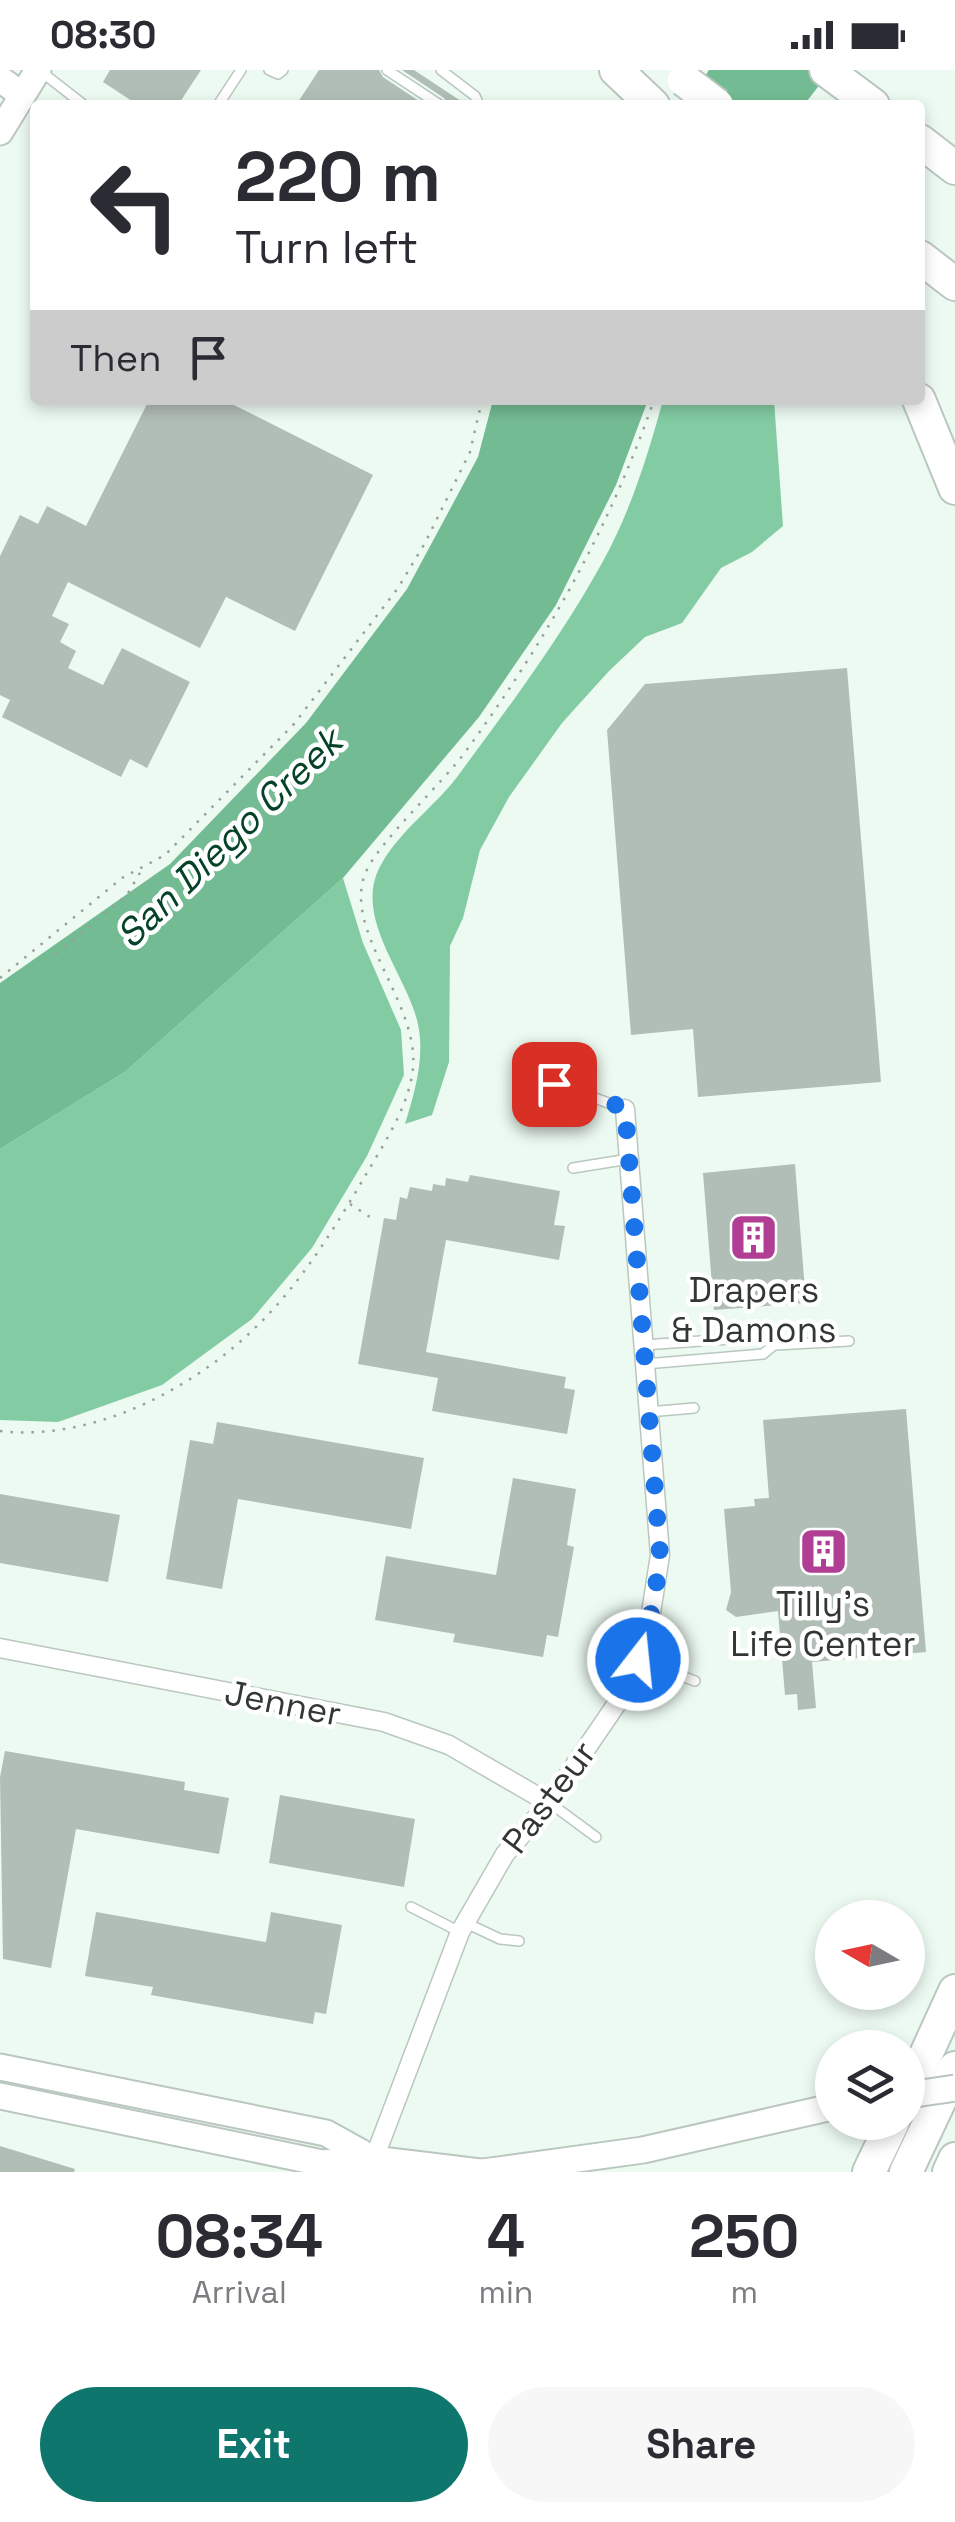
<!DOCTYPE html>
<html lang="en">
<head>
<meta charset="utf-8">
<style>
  body { margin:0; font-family:"Space Grotesk",sans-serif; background:#f7f7f7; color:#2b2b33; height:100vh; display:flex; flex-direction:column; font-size:38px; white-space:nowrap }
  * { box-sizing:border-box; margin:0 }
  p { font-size:32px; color:#7c7c81 }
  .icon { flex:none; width:55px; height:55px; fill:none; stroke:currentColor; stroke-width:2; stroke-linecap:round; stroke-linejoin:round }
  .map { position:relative; height:2102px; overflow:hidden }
  .side { display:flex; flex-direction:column; background:#fff; flex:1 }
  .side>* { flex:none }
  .banner { position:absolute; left:30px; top:30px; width:895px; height:305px; border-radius:10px; box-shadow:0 5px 15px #0003; background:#fff; color:#2b2b33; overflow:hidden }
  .needle { width:65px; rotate:279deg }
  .tools { position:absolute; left:815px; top:1830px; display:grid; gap:20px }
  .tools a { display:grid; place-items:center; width:110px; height:110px; border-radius:50%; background:#fff; box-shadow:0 5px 15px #0003; font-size:50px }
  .pin { position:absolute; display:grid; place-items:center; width:85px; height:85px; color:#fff; margin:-42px; border-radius:20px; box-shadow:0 5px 15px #0006 }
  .me { position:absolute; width:110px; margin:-55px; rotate:16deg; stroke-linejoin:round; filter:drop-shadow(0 0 8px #0008) }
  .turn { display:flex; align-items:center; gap:35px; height:210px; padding:0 40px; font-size:45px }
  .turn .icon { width:130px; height:130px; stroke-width:2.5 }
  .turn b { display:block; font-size:70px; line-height:85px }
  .then { display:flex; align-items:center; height:95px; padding:0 40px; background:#0003; gap:20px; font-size:38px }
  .eta { display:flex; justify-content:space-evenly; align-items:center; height:170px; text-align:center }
  .eta b { font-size:60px; font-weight:700; line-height:70px }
  .primary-button { display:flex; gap:20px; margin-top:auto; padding:20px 40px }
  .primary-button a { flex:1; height:115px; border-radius:60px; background:#0f766e; color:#fff; font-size:40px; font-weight:700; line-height:115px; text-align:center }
  .primary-button a+a { background:#f7f7f7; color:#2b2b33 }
  .status { display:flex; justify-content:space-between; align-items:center; height:70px; padding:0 50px; background:#fff; direction:ltr }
  .status svg { height:28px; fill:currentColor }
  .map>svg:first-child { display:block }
  .forest { fill:#83cca3 }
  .water { fill:#73bb93 }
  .building { fill:#b1beb6 }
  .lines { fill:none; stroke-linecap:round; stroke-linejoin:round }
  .lane-casing { stroke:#bac7bf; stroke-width:12 }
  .street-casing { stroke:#bac7bf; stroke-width:21 }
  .secondary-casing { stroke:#bac7bf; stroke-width:29 }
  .highway-casing { stroke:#bac7bf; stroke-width:36 }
  .path { stroke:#97a09a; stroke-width:2.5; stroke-dasharray:2.5 8; stroke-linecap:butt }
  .lane { stroke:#fff; stroke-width:9 }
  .street { stroke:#fff; stroke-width:18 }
  .secondary { stroke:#fff; stroke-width:25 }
  .highway { stroke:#fff; stroke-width:32 }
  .secondary-bridge-casing { stroke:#bac7bf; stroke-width:29; stroke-linecap:butt }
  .highway-bridge-casing { stroke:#bac7bf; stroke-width:36; stroke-linecap:butt }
  .secondary-bridge { stroke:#fff; stroke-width:25 }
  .highway-bridge { stroke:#fff; stroke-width:32 }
  .route { stroke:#1a73e8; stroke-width:18; stroke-dasharray:0 32.4 }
  .labels { text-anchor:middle; stroke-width:9; stroke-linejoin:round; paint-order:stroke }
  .poi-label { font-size:35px; fill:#323734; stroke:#fff }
  .street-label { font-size:35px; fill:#323734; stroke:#fff }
  .water-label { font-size:38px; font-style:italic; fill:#054328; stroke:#fff }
</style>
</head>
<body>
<div class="status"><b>08:30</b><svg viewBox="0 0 49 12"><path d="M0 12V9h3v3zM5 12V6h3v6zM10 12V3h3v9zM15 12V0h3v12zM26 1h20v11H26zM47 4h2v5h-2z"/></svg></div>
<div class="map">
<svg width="955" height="2102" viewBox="0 0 955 2102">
  <rect width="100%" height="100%" fill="#ecfaf1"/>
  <g class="forest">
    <path d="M 663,330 L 774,330 L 783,456 L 752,482 L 721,498 L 682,553 L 645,567 L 609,601 L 562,653 L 509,727 L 480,780 L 463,848 L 450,876 L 449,992 L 432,1045 L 405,1054 C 415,1021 426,985 417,950 C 405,902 351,844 382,793 C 400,761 435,736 457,707 C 508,638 560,569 602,493 C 630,443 648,385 663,330 Z"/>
    <path d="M 343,808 L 363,873 L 401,960 L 404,1005 L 367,1086 L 312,1178 L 252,1249 L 162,1315 L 58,1352 L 0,1350 L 0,1079 L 125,1002 Z"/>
  </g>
  <g class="water">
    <path d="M 709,0 L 831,0 L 804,35 L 686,35 Z"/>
    <path d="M 493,330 L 648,330 L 616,415 L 556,535 L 479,647 L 343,808 L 125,1002 L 0,1079 L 0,913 L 170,794 L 306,653 L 407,519 L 478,387 Z"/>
  </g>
  <g class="building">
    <path d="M 110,0 L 201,0 L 178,35 L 138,35 L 103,12 Z"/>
    <path d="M 319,0 L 379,0 L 383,7 L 425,35 L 296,35 Z"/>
    <path d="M 402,0 L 414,0 L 467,35 L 448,35 L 444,28 Z"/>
    <path d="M 149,330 L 224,330 L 373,405 L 295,561 L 226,527 L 200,578 L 68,512 L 52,546 L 69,554 L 60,572 L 76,581 L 68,598 L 103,615 L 122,578 L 190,612 L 147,698 L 130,689 L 121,707 L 2,647 L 10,630 L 0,625 L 0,486 L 20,445 L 38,454 L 47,436 L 86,456 Z"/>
    <path d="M 847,598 L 881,1012 L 698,1027 L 693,959 L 631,965 L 607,660 L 645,614 Z"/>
    <path d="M 795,1094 L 806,1233 L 714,1240 L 703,1103 Z"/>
    <path d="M 470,1105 L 560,1121 L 554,1155 L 565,1156 L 559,1190 L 446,1170 L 426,1282 L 566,1307 L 564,1318 L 575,1320 L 567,1364 L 432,1341 L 438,1308 L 358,1294 L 384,1148 L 396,1150 L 400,1127 L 407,1129 L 410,1117 L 432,1121 L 433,1114 L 445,1116 L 446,1108 L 468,1112 Z"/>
    <path d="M 906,1339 L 926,1582 L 812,1592 L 816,1638 L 798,1640 L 797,1624 L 785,1625 L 778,1541 L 736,1547 L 726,1540 L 731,1522 L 724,1439 L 755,1436 L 754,1429 L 769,1428 L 763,1350 Z"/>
    <path d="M 217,1352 L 424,1388 L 411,1459 L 238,1429 L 222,1519 L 166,1509 L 190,1370 L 213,1374 Z"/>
    <path d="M 513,1408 L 576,1419 L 567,1475 L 574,1477 L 558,1567 L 547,1565 L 543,1587 L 453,1572 L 455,1564 L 375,1550 L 386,1486 L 496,1505 Z"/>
    <path d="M 0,1424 L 120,1445 L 108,1512 L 0,1493 Z"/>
    <path d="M 5,1681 L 185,1712 L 184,1720 L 229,1728 L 219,1784 L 76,1759 L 51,1898 L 3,1889 L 0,1707 Z"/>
    <path d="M 280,1725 L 415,1749 L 404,1817 L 269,1793 Z"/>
    <path d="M 96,1842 L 266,1872 L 271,1842 L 342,1855 L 326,1944 L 315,1942 L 313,1954 L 151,1925 L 153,1917 L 85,1906 Z"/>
    <path d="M 0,2076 L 75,2099 L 74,2102 L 0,2102 Z"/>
  </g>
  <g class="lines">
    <defs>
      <g id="lane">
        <path d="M 39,0 L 84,35"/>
        <path d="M 269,0 L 278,4 L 283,0"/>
        <path d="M 387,0 L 440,35"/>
        <path d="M 441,0 L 475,26 L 479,35"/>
        <path d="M 218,35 L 241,0"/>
        <path d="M 553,1013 L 625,1039"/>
        <path d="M 573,1098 L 629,1089"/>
        <path d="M 643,1275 L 759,1267 L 774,1275 L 763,1284 L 645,1294"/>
        <path d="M 774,1275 L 849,1271"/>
        <path d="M 648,1342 L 694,1338"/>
        <path d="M 639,1590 L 695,1611"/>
        <path d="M 550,1733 L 596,1767"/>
        <path d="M 411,1837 L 460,1862"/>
        <path d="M 466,1853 L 500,1869 L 519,1871"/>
      </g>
      <g id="street">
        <path d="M 0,1578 L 384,1652 L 449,1675 L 549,1733"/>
        <path d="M 369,2102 L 460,1862 L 505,1784 L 549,1733 L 620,1629 L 648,1562 L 660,1485 L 625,1039"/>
      </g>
      <g id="secondary">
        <path d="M 0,9 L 22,25"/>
        <path d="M 0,62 L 38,0"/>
        <path d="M 0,1997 L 326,2063 L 373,2089"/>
        <path d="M 0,2026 L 322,2093 L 373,2089 L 480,2102"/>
        <path d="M 483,2102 L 643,2080 L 832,2037"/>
      </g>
      <g id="highway">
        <path d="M 616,0 L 653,35"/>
        <path d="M 826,0 L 873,35"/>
        <path d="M 920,71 L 955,98"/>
        <path d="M 920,187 L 955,214"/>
        <path d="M 919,330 L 955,418"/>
        <path d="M 908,2024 L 955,1921"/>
        <path d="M 869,2102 L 893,2052"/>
        <path d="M 906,2102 L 955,1998"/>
        <path d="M 949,2102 L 955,2089"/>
      </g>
    </defs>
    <use href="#lane" class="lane-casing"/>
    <use href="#street" class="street-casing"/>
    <use href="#secondary" class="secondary-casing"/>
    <use href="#highway" class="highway-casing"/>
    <g class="path">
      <path d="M 56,884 L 127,825 L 141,801"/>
      <path d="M 0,908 L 122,808 L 165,785 L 294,654 L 398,518 L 425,473 L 470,382 L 482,330"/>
      <path d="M 350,1134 L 370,1147"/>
      <path d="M 0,1361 C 92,1372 194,1319 258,1255 C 301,1213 334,1159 364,1108 C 383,1075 409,1037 413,998 C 419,933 343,861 365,804 C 377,773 443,713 466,681 C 546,571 609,459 654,330"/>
    </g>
    <use href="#lane" class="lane"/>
    <use href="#street" class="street"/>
    <use href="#secondary" class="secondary"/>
    <use href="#highway" class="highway"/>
    <defs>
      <path id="secondary-bridge" d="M 908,2025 L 955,2018"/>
      <path id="highway-bridge" d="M 684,10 L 717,35"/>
    </defs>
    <use href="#secondary-bridge" class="secondary-bridge-casing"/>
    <use href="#highway-bridge" class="highway-bridge-casing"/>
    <use href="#secondary-bridge" class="secondary-bridge"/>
    <use href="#highway-bridge" class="highway-bridge"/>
  </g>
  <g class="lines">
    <path class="route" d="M 554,1014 L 625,1038 L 660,1484 L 654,1533 L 638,1590"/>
  </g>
  <defs>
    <symbol id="building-square" viewBox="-11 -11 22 22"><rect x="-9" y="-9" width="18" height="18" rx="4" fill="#b13d95" stroke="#fff"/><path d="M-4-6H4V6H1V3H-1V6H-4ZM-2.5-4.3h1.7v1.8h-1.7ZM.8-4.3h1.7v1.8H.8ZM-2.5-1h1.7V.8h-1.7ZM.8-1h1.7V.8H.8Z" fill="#fff"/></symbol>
  </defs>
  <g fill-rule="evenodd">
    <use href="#building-square" x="726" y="1140" width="55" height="55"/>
    <use href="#building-square" x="796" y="1454" width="55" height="55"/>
  </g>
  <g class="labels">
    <g class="poi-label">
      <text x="754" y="1232">Drapers<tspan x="754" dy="40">&amp; Damons</tspan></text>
      <text x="823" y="1546">Tilly's<tspan x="823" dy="40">Life Center</tspan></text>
    </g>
    <g class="street-label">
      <text transform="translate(283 1633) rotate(11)" y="12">Jenner</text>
      <text transform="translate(549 1727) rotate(-53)" y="12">Pasteur</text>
    </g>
    <g class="water-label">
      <text transform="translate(229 768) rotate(-44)" y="13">San Diego Creek</text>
    </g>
  </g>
</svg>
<div class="tools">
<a><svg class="needle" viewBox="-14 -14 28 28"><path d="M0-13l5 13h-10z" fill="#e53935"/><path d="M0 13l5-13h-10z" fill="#7c7c81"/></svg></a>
<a><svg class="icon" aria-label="layers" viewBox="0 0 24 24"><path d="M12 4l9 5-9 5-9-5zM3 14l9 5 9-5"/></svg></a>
</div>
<div class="pin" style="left:554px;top:1014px;background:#d93025"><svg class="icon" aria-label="arrive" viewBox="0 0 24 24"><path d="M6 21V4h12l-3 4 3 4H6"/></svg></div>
<svg class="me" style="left:638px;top:1590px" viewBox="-20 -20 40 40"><circle r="17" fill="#1a73e8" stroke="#fff" stroke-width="3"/><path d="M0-11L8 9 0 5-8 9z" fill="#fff"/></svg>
<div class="banner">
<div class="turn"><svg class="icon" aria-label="left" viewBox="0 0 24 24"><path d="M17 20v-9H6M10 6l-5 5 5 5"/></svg><div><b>220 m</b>Turn left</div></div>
<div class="then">Then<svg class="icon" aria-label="arrive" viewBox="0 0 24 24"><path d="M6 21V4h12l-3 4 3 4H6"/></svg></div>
</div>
</div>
<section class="side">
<div class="eta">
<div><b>08:34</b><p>Arrival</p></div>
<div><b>4</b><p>min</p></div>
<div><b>250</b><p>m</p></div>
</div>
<div class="primary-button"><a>Exit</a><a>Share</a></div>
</section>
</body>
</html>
